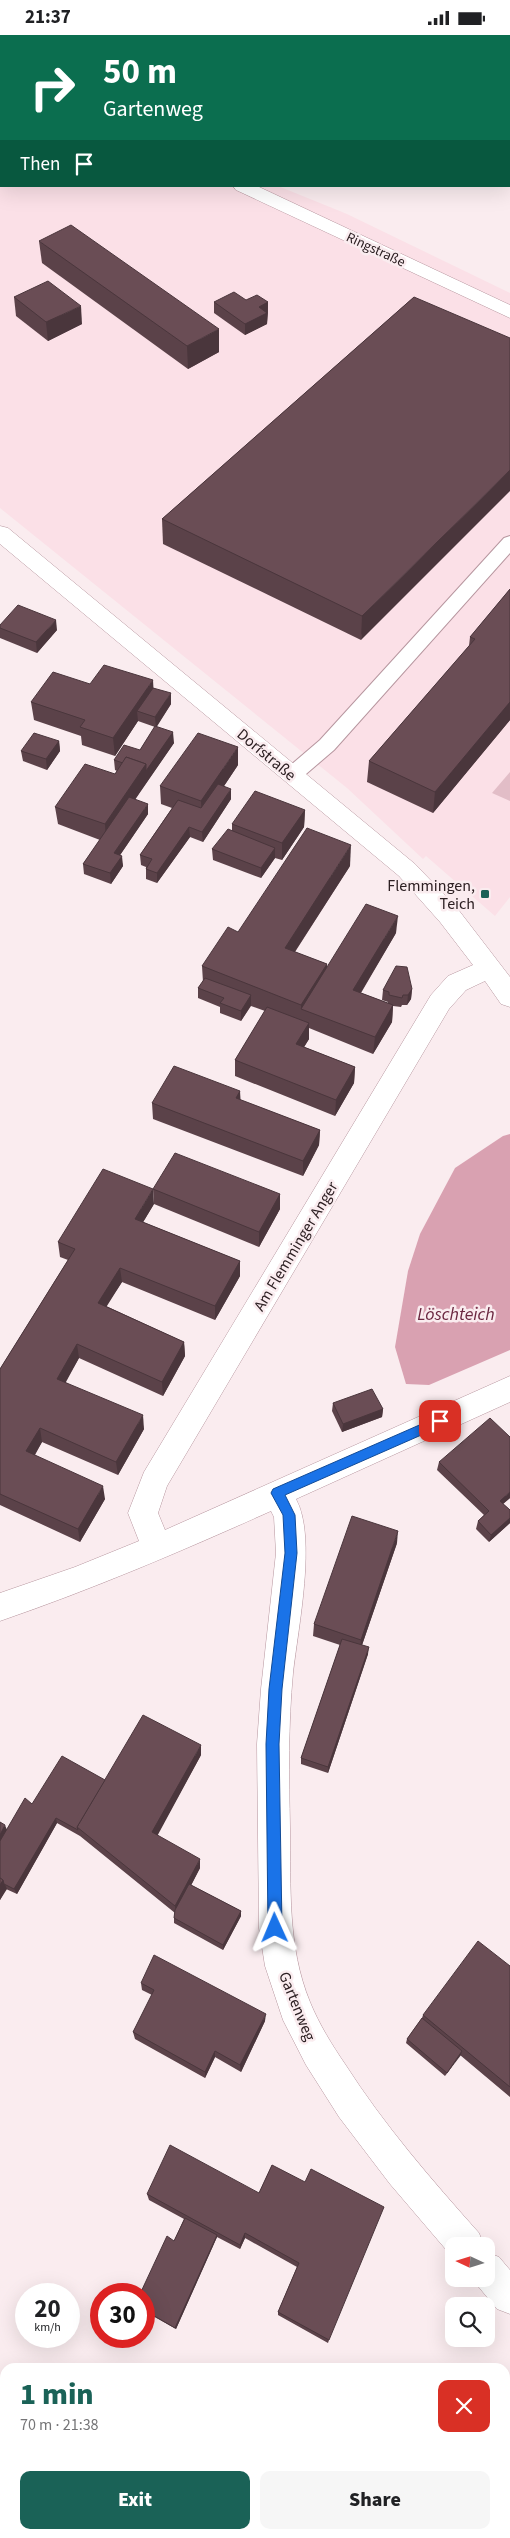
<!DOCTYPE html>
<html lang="en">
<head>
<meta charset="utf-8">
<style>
  body { margin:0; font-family:"Source Sans 3",sans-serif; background:#f6f6f6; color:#202124; height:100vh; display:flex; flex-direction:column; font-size:19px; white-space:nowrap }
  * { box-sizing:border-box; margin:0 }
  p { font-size:16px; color:#757577 }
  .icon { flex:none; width:28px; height:28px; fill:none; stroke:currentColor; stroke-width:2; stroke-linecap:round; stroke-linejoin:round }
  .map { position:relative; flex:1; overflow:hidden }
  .drawer { position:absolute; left:0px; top:2328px; width:510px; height:176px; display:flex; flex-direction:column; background:#fff; border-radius:15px 15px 0 0; box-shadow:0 5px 20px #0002 }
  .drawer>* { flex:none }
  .guide { position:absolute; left:0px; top:0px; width:510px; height:152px; box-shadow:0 5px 20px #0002; background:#0b6e4f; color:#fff; overflow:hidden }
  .needle { width:32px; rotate:274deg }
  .fabs { position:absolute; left:445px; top:2202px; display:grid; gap:10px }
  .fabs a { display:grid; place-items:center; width:50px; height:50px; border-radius:10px; background:#fff; box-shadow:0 5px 20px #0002; font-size:25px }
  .speed { position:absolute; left:15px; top:2248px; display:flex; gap:10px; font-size:25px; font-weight:700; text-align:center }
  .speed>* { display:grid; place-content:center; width:65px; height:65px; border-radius:50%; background:#fff; box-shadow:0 5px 20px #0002; line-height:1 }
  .speed small { font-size:12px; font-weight:400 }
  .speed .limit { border:8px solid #d22; background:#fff; color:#111 }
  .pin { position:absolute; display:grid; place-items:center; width:42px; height:42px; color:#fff; margin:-21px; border-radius:10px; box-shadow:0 2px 8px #0006 }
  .me { position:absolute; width:55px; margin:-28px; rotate:359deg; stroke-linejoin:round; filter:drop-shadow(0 0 4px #0008) }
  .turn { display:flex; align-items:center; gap:18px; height:105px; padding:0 20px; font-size:22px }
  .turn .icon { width:65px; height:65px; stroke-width:2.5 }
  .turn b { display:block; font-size:35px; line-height:42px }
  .then { display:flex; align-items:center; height:48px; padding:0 20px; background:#0003; gap:10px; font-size:19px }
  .round { display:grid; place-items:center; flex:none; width:52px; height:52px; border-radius:10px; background:#f6f6f6 }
  .head { display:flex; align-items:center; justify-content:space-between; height:85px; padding:0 20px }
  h1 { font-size:30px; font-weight:800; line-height:38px; color:#1a6257 }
  .action { display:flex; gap:10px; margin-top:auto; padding:10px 20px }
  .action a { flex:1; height:58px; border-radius:10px; background:#1a6257; color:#fff; font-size:20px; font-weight:800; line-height:58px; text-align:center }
  .action a+a { background:#f6f6f6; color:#202124 }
  .status { display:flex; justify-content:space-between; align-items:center; height:35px; padding:0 25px; background:#fff; direction:ltr }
  .status svg { height:14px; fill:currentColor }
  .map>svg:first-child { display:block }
  .built { fill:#fbe0e7 }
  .green { fill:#e2bdc7 }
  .water { fill:#d9a1b1 }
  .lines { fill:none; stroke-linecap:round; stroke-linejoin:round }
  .lane-casing { stroke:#b7969f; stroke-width:2 }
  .street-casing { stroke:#b7969f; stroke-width:1 }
  .path { stroke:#a4979a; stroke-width:2.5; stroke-dasharray:2.5 2.5; stroke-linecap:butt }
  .lane { fill:#fff; fill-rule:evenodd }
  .street { fill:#fff; fill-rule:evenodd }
  .wall { fill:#5b4249 }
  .shaded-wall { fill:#4a363c }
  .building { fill:#6a4d55; stroke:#4a363c }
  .route { fill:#1a73e8; stroke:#114b97 }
  .poi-dot { fill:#1a6257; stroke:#faecef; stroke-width:2 }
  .labels { text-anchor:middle; stroke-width:5; stroke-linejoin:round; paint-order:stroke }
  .far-street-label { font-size:14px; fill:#2d2023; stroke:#faecef }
  .street-label { font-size:16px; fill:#2d2023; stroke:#faecef }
  .poi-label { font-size:16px; fill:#2d2023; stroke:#faecef; text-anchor:end }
  .water-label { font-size:18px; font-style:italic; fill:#6b2740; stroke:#faecef }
</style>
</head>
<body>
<div class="status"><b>21:37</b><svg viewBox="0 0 49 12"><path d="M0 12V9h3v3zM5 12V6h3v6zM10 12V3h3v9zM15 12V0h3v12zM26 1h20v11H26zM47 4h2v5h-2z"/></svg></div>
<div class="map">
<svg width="510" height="2503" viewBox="0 0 510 2503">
  <rect width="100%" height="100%" fill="#faecef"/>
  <path class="built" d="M 0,81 L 1,151 L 278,151 L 347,179 L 510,258 L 510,862 L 495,881 L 426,821 L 423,824 L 347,753 L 0,473 Z"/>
  <g class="green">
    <path d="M 0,0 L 197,0 L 1,1 L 1,81 Z"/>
    <path d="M 510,737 L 510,766 L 492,758 Z"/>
  </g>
  <path class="water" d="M 510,1099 L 510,1315 L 429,1350 L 406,1349 L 395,1312 L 408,1236 L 420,1199 L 455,1133 L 503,1101 Z"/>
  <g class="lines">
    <defs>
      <path id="lane" d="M 510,501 L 510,518 L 334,715 L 299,745 L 292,747 L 285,745 L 282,740 L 285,735 L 320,705 L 504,503 Z"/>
      <g id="street">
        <rect x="0" y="90" width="1" height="10"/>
        <path d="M 233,151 L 257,151 L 510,270 L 510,283 L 236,155 Z"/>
        <path d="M 0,491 L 8,493 L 415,829 L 457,873 L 510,942 L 510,972 L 501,969 L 485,946 L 466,955 L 449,974 L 167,1451 L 158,1478 L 165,1495 L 510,1341 L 510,1367 L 296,1464 C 317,1502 298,1593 293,1638 C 288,1690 289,1741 290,1793 C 291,1852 287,1911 310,1967 C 319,1989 332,2010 345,2029 C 384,2090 431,2144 479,2198 L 484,2211 L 454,2211 L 454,2224 L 390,2149 L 339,2082 L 306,2030 L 283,1985 L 265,1931 L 259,1893 L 257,1709 L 261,1654 L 276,1518 L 274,1482 L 271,1476 C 182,1516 93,1554 0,1586 L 0,1558 L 75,1532 L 139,1506 L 128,1478 L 144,1437 L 431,960 L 448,941 L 473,930 L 440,887 L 399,841 L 0,509 Z"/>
        <path d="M 486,2217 L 499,2222 L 510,2235 L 510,2279 L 497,2274 L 472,2244 L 486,2244 Z"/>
      </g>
    </defs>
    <use href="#lane" class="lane-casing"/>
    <use href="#street" class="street-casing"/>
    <path class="path" d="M 164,1 L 168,0"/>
    <use href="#lane" class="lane"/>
    <use href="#street" class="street"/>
  </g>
  <g class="wall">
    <path d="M 39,206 L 219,317 L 188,334 L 42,228 Z"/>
    <path d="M 14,262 L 82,289 L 48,306 L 16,281 Z"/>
    <path d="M 414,262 L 361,605 L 163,509 L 162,484 Z"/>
    <path d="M 246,265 L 268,267 L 268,278 L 267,289 L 245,300 L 214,278 L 214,267 Z"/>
    <path d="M 510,554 L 510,685 L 433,778 L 367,747 L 369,726 L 469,611 L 470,602 Z"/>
    <path d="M 0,590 L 57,595 L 37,618 L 0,603 Z"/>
    <path d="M 90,649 L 153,653 L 171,669 L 156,692 L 174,708 L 135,764 L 148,779 L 120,820 L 123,831 L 111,849 L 84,839 L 83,829 L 100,805 L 58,789 L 55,772 L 115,739 L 117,736 L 115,735 L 114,725 L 140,715 L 155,692 L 138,686 L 115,721 L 82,710 L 81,701 L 34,685 L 31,667 Z"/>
    <path d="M 59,706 L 60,716 L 47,735 L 23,726 L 21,716 Z"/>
    <path d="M 238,730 L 224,751 L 231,764 L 203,807 L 190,802 L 157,848 L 146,844 L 146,832 L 141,830 L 140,820 L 172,773 L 161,769 L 160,751 Z"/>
    <path d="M 305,775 L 304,792 L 282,825 L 275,823 L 261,843 L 213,825 L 212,814 L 232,796 L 232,789 Z"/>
    <path d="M 350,831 L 295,917 L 327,929 L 327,932 L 396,898 L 361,958 L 388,968 L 388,967 L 382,965 L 383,955 L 412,954 L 411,964 L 407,970 L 402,970 L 401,972 L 393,971 L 392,987 L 373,1019 L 309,993 L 309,1004 L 304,1012 L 355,1032 L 354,1048 L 335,1081 L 235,1041 L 235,1025 L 265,976 L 251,971 L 241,986 L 220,978 L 220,972 L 198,963 L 198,953 L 203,947 L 202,931 L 238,897 Z"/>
    <path d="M 240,1056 L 240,1065 L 320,1095 L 319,1110 L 303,1141 L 153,1084 L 152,1068 Z"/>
    <path d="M 153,1154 L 280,1159 L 280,1174 L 259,1212 L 154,1169 Z"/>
    <path d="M 154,1169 L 143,1187 L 240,1226 L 240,1241 L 215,1285 L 122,1247 L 106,1271 L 184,1307 L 185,1321 L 163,1361 L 79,1323 L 65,1347 L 144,1394 L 118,1440 L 42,1407 L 35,1420 L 105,1464 L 80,1507 L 0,1470 L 0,1334 L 68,1225 L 60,1222 L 58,1207 Z"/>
    <path d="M 333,1368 L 383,1374 L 382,1382 L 342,1397 L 332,1376 Z"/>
    <path d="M 439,1427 L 510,1463 L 503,1469 L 510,1475 L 510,1488 L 489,1507 L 476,1494 L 478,1486 L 484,1480 L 437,1435 Z"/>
    <path d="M 397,1508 L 362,1610 L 368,1619 L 328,1738 L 301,1729 L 301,1723 L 340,1610 L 313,1601 L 314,1589 Z"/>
    <path d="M 201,1720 L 157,1800 L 200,1833 L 191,1850 L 241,1876 L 241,1881 L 223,1915 L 174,1888 L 174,1883 L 175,1878 L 80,1801 L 57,1788 L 17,1859 L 6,1854 L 0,1865 L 0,1787 L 7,1795 L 32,1769 L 105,1745 Z"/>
    <path d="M 510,1931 L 510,2062 L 460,2020 L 445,2041 L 406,2008 L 407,2004 L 422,1983 L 423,1980 Z"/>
    <path d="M 141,1948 L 265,1986 L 241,2037 L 215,2022 L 205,2043 L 135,2004 L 133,1997 L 152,1960 L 142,1955 Z"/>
    <path d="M 272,2130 L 329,2305 L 328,2308 L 278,2280 L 278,2277 L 297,2232 L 245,2203 L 240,2214 L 217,2202 L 176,2294 L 144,2276 L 144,2259 L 174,2206 L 184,2184 L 149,2165 L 147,2159 L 259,2158 Z"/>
  </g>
  <g class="shaded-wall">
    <path d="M 268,267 L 267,289 L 245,300 L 245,289 L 259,272 Z"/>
    <path d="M 81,271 L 82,289 L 48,306 L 46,287 Z"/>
    <path d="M 219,294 L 219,317 L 188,334 L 187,311 Z"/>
    <path d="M 510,435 L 510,456 L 361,605 L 362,581 Z"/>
    <path d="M 56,585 L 57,595 L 37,618 L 36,607 Z"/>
    <path d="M 153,645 L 154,663 L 137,676 L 138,686 L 115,721 L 113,703 Z"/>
    <path d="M 171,658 L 171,669 L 156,693 L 155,682 Z"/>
    <path d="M 510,667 L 510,685 L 433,778 L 435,757 Z"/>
    <path d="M 173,697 L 174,708 L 106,807 L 105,789 L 146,729 Z"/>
    <path d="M 59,706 L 60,716 L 47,735 L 46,724 Z"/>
    <path d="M 238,712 L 238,730 L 202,784 L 201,766 Z"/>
    <path d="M 231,754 L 231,764 L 203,807 L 202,797 Z"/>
    <path d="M 148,769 L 148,779 L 114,829 L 114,818 Z"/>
    <path d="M 305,775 L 304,792 L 282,825 L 282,808 Z"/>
    <path d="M 189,792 L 190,802 L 157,848 L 157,838 Z"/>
    <path d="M 351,810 L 350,831 L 284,933 L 285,913 Z"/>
    <path d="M 275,813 L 275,823 L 261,843 L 261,833 Z"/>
    <path d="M 122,821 L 123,831 L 111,849 L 110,838 Z"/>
    <path d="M 398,881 L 396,898 L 352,972 L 353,955 Z"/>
    <path d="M 327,929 L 326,949 L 301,974 L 301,970 Z"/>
    <path d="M 412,954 L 411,964 L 407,970 L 408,960 Z"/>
    <path d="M 251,960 L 251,970 L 241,986 L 241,976 Z"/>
    <path d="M 393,970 L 392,987 L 373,1019 L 375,1002 Z"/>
    <path d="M 309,988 L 309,1004 L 296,1025 L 296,1009 Z"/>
    <path d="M 355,1032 L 354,1048 L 335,1081 L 336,1065 Z"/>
    <path d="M 240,1056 L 241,1072 L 236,1063 Z"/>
    <path d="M 320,1095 L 319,1110 L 303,1141 L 303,1126 Z"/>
    <path d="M 153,1154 L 154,1169 L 136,1199 L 135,1184 Z"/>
    <path d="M 280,1159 L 280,1174 L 259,1212 L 259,1197 Z"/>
    <path d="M 240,1226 L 240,1241 L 215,1285 L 215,1271 Z"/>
    <path d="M 120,1233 L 122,1247 L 100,1282 L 98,1268 Z"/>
    <path d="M 184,1307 L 185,1321 L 163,1361 L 162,1347 Z"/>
    <path d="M 77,1309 L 79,1323 L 60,1358 L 57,1344 Z"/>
    <path d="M 383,1374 L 382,1382 L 342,1397 L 343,1389 Z"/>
    <path d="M 143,1380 L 144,1394 L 118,1440 L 116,1427 Z"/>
    <path d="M 40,1393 L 42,1407 L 29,1429 L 26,1416 Z"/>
    <path d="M 103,1451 L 105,1464 L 80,1507 L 78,1494 Z"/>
    <path d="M 510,1457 L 510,1463 L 498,1473 L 500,1466 Z"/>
    <path d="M 510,1483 L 510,1488 L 489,1507 L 491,1500 Z"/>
    <path d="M 398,1496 L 397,1508 L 360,1616 L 361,1605 Z"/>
    <path d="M 369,1612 L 368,1619 L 328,1738 L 328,1732 Z"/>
    <path d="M 201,1710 L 201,1720 L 154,1807 L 152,1797 Z"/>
    <path d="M 56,1783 L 57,1788 L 17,1859 L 14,1854 Z"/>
    <path d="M 5,1790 L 9,1800 L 0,1815 L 0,1800 Z"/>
    <path d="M 200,1824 L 200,1833 L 176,1880 L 175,1871 Z"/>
    <path d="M 3,1845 L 7,1854 L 0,1865 L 0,1850 Z"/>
    <path d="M 241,1876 L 241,1881 L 223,1915 L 223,1910 Z"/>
    <path d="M 266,1979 L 265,1986 L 241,2037 L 240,2030 Z"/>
    <path d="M 215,2016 L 215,2022 L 205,2043 L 205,2037 Z"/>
    <path d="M 462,2016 L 461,2020 L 445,2041 L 447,2038 Z"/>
    <path d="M 245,2198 L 245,2203 L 240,2214 L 240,2210 Z"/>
    <path d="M 217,2200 L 217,2202 L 176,2294 L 175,2293 Z"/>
  </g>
  <g class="building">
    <path d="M 71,190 L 219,294 L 187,311 L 39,206 Z"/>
    <path d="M 48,246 L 81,271 L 46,287 L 14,262 Z"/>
    <path d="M 234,257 L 246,265 L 257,260 L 268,267 L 259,272 L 267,278 L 245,289 L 214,267 Z"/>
    <path d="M 414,262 L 510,303 L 510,435 L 362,581 L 162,484 Z"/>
    <path d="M 510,554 L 510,667 L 435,757 L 369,726 L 475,604 L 470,602 Z"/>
    <path d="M 18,570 L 56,585 L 36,607 L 0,593 L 0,590 Z"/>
    <path d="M 104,630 L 153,645 L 113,703 L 80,692 L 85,685 L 31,667 L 53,637 L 90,649 Z"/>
    <path d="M 153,653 L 171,658 L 155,682 L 137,676 Z"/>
    <path d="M 155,691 L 173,697 L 146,736 L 146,729 L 126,722 L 123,728 L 114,725 L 124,710 L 140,715 Z"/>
    <path d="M 34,698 L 59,706 L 46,724 L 21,716 Z"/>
    <path d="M 198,698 L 238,712 L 201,766 L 160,751 Z"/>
    <path d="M 126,722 L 146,729 L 105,789 L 55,772 L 85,729 L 115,739 Z"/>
    <path d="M 218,749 L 231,754 L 202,797 L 189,792 L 157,838 L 146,834 L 152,824 L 140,820 L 178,765 L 201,773 Z"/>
    <path d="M 255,756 L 305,775 L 282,808 L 232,789 Z"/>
    <path d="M 129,762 L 148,769 L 114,818 L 122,821 L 110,838 L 83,829 Z"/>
    <path d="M 307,793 L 351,810 L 285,913 L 327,929 L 301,970 L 202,931 L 228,892 L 238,897 Z"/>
    <path d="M 228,794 L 275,813 L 261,833 L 212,814 Z"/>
    <path d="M 366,869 L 398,881 L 353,955 L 393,970 L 375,1002 L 301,974 Z"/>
    <path d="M 396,931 L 407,932 L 412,954 L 408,960 L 403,960 L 402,963 L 389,960 L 389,957 L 383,955 Z"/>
    <path d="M 205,943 L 251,960 L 241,976 L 220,968 L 224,963 L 198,953 Z"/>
    <path d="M 267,972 L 309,988 L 296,1009 L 355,1032 L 336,1065 L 235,1025 Z"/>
    <path d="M 174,1031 L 240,1056 L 236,1063 L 320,1095 L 303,1126 L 152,1068 Z"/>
    <path d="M 175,1118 L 280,1159 L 259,1197 L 153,1154 Z"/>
    <path d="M 103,1134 L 153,1154 L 135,1184 L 240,1226 L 215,1271 L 120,1233 L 98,1268 L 184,1307 L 162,1347 L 77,1309 L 57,1344 L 143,1380 L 116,1427 L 40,1393 L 26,1416 L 103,1451 L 78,1494 L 0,1459 L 0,1334 L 75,1214 L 58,1207 Z"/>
    <path d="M 372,1354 L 383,1374 L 343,1389 L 333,1368 Z"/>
    <path d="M 490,1383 L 510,1402 L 510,1457 L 500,1466 L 510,1475 L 510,1483 L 491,1500 L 478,1486 L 489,1476 L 439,1427 Z"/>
    <path d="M 352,1481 L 398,1496 L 361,1605 L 314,1589 Z"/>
    <path d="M 342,1604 L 369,1612 L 328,1732 L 301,1723 Z"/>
    <path d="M 143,1680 L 201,1710 L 152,1797 L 200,1824 L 175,1871 L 77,1792 Z"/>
    <path d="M 62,1721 L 105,1745 L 77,1792 L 78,1795 L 56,1783 L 14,1854 L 4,1849 L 3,1845 L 0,1843 L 0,1806 L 25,1763 L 32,1769 Z"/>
    <path d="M 0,1787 L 5,1790 L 0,1800 Z"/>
    <path d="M 0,1843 L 3,1845 L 0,1850 Z"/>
    <path d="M 189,1849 L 241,1876 L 223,1910 L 174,1883 L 175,1875 Z"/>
    <path d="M 478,1906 L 510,1931 L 510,2052 L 423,1980 Z"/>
    <path d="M 154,1920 L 266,1979 L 240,2030 L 215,2016 L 205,2037 L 133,1997 L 154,1955 L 141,1948 Z"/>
    <path d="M 422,1983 L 462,2016 L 447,2038 L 407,2004 Z"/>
    <path d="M 170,2110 L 259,2158 L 272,2130 L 305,2147 L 311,2134 L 384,2172 L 329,2305 L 278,2277 L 299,2228 L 245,2198 L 240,2210 L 147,2159 Z"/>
    <path d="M 185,2183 L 217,2200 L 175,2293 L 144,2275 L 144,2259 L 140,2259 L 167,2201 L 174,2206 Z"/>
    <path d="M 246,2499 L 263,2499 L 261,2503 L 253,2503 Z"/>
  </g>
  <path class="route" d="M 440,1381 L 444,1382 L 444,1390 L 285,1460 L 295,1480 L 297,1518 L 282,1654 L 279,1709 L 282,1893 L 280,1898 L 275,1900 L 270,1898 L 268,1893 L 266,1709 L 269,1654 L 285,1518 L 283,1480 L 271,1458 L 273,1454 Z"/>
  <rect class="poi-dot" x="480" y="854" width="10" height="10" rx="2.5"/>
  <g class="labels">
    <g class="far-street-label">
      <text transform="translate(376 214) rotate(25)" y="5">Ringstraße</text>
    </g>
    <g class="street-label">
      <text transform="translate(267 719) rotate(40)" y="6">Dorfstraße</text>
      <text transform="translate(295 1211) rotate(-59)" y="6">Am Flemminger Anger</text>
      <text transform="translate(298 1971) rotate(68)" y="6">Gartenweg</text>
    </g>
    <g class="poi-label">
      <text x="475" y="856">Flemmingen,<tspan x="475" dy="18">Teich</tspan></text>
    </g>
    <g class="water-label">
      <text x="456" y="1285">Löschteich</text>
    </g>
  </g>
</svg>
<div class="fabs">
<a><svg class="needle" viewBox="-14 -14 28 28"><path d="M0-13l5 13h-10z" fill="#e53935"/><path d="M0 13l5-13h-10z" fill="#757577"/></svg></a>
<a><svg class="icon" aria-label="search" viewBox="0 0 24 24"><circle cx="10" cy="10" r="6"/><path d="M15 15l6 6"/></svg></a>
</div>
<div class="speed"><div>20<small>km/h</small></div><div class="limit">30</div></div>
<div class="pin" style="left:440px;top:1386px;background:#d93025"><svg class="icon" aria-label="arrive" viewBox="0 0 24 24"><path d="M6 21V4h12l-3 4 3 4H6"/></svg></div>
<svg class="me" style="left:275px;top:1893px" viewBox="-20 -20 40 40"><path d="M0-17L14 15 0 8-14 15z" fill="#1a73e8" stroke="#fff" stroke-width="4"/></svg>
<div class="guide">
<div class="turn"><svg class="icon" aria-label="right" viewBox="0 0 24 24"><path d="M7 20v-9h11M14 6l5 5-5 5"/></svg><div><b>50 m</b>Gartenweg</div></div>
<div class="then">Then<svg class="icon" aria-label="arrive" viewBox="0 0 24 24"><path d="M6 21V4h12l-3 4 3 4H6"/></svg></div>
</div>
<section class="drawer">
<div class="head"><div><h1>1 min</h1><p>70 m · 21:38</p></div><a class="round" style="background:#d93025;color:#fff"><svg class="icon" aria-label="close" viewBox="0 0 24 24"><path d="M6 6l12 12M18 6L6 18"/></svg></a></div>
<div class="action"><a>Exit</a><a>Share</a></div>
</section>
</div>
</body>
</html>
